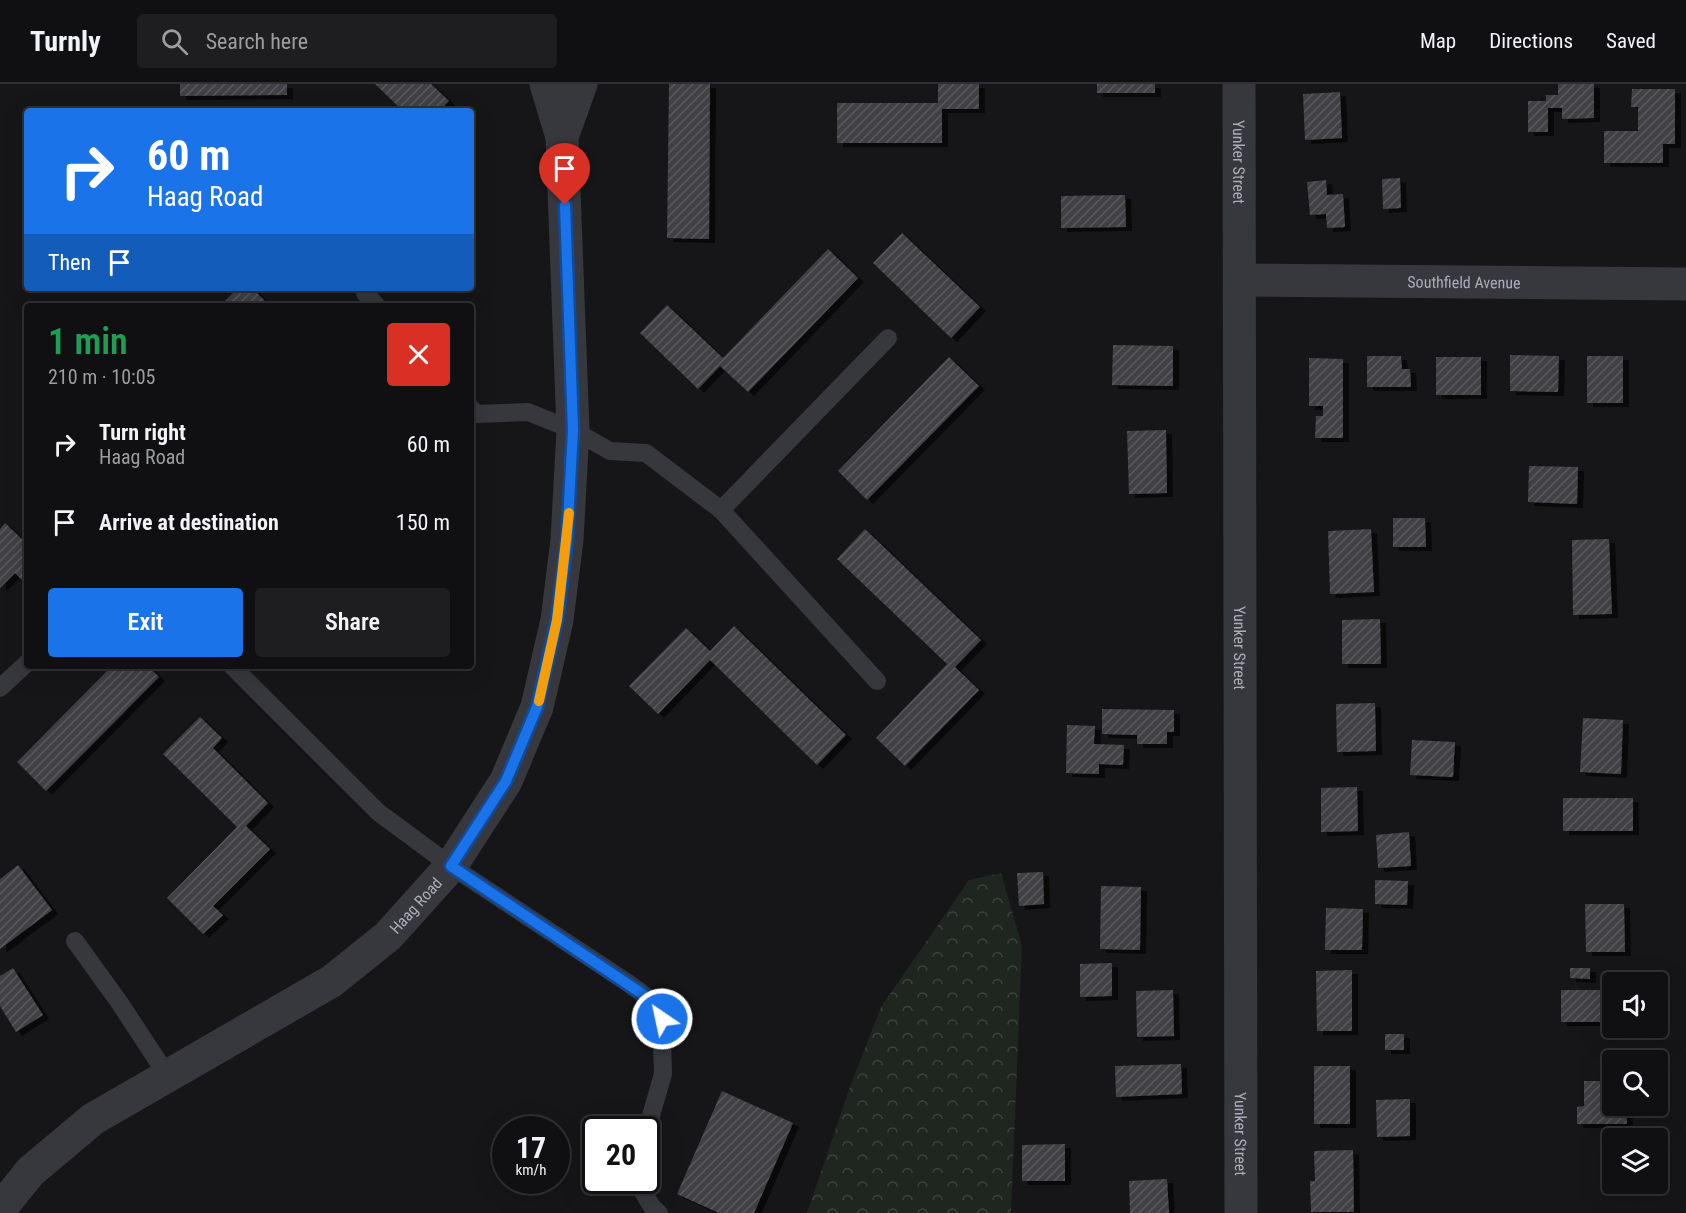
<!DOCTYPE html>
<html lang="en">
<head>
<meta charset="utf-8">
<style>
  body { margin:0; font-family:"Roboto Condensed",sans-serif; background:#1e1e20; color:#f1f3f6; height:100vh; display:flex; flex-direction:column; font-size:22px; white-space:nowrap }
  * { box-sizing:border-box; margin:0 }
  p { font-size:20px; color:#9c9d9f }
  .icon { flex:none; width:33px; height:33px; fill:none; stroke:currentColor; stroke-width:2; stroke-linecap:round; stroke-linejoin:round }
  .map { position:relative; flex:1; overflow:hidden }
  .sheet { position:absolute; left:24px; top:219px; width:450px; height:366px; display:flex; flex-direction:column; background:#101012; border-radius:6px; box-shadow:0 6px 24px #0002,0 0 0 2px #303032 }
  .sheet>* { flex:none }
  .top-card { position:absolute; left:24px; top:24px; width:450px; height:183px; border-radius:6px; box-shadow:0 6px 24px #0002,0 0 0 2px #303032; background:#1a73e8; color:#fff; overflow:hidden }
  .fabs { position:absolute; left:1602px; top:888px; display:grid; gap:12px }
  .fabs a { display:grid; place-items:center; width:66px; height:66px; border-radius:6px; background:#101012; box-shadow:0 6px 24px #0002,0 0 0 2px #303032; font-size:30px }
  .speed { position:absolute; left:492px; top:1032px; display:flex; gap:12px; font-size:30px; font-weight:700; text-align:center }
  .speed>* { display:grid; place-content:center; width:78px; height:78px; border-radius:50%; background:#101012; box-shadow:0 6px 24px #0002,0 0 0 2px #303032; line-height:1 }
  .speed small { font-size:15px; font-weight:400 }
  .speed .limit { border:3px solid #111; border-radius:9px; background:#fff; color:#111 }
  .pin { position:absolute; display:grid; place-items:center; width:51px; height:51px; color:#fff; margin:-62px -26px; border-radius:50% 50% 50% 0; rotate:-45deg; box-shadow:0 0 6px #0007 }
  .pin .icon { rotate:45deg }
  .me { position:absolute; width:66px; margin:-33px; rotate:326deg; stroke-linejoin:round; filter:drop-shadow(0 0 4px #0008) }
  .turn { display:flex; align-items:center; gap:21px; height:126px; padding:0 24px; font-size:27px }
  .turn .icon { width:78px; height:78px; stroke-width:2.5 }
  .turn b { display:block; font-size:42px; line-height:51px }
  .then { display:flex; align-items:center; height:57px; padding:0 24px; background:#0003; gap:12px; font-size:22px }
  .round { display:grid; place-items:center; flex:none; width:63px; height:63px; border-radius:6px; background:#1e1e20 }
  .headline { display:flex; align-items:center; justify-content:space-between; height:102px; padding:0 24px }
  h1 { font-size:36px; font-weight:600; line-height:45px; color:#1e9e55 }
  .cta { display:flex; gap:12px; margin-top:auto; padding:12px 24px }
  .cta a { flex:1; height:69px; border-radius:6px; background:#1a73e8; color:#fff; font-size:24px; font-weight:600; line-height:69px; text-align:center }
  .cta a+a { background:#1e1e20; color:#f1f3f6 }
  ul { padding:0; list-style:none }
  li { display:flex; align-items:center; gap:18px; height:78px; padding:0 24px }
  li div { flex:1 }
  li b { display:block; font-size:22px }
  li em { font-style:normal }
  header { display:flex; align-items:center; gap:36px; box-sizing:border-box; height:84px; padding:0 30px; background:#101012; border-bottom:2px solid #303032 }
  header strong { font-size:28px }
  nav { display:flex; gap:33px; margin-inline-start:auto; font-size:21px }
  .search { width:420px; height:54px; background:#1e1e20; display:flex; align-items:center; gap:15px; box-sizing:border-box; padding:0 21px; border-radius:6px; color:#9c9d9f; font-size:22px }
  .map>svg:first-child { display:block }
  .forest { fill:url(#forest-crowns) }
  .building { fill:url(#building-hatch); filter:url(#shadow) }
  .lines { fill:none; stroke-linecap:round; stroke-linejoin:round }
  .lane { stroke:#37383d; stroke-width:18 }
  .street { stroke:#37383d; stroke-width:33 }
  .route-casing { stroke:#114b97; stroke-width:15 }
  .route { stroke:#1a73e8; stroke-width:10 }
  .slow { stroke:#f59e0b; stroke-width:10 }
  .labels { text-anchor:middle; stroke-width:4.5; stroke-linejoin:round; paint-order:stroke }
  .street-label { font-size:16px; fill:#a8adb8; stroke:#111113 }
</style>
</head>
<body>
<header>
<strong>Turnly</strong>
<div class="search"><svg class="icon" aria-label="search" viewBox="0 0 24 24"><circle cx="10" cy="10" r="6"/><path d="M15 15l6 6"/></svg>Search here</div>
<nav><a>Map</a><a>Directions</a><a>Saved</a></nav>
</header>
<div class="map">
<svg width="1686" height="1129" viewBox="0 0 1686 1129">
  <defs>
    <pattern id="forest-crowns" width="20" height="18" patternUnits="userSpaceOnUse" patternTransform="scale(1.5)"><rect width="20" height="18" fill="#1e261f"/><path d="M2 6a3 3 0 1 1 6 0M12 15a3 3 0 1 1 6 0" fill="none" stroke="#3c433d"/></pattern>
    <pattern id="building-hatch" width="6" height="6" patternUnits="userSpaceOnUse" patternTransform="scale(1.5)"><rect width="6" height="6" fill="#404145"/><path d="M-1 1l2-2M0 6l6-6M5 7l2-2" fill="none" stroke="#595a5e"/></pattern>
    <filter id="shadow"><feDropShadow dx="6" dy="4" stdDeviation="0" flood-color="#0009"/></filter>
  </defs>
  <rect width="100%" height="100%" fill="#161618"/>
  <path class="forest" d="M 1001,789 L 1022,862 L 1011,1129 L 807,1129 L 851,1000 L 881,923 L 969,796 Z"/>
  <g class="building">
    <path d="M 180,0 L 287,0 L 287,11 L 180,12 Z"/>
    <path d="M 375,0 L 431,0 L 449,17 L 439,27 L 403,27 Z"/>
    <path d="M 669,0 L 710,0 L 709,155 L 667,154 Z"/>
    <path d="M 938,0 L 979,0 L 979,25 L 942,25 L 942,59 L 837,59 L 837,19 L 938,19 Z"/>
    <rect x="1097" y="0" width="58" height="9"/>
    <path d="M 1558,0 L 1594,0 L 1594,34 L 1562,35 L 1562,24 L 1548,24 L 1548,48 L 1528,48 L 1528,17 L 1546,17 L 1546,11 L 1558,11 Z"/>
    <path d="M 1632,5 L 1675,5 L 1675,60 L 1663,60 L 1663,79 L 1604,79 L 1604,47 L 1638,47 L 1638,23 L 1631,23 Z"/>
    <path d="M 1340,8 L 1342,54 L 1305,56 L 1303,10 Z"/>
    <path d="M 1400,94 L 1401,124 L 1383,125 L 1382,95 Z"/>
    <path d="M 1326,96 L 1327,111 L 1343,110 L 1345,143 L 1327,144 L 1326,130 L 1310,131 L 1307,98 Z"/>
    <path d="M 1125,111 L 1126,143 L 1061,144 L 1061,112 Z"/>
    <path d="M 902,149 L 980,223 L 951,254 L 873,179 Z"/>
    <path d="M 828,165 L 858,194 L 748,308 L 720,282 L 698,305 L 640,249 L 667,221 L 723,274 Z"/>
    <path d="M 238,204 L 252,204 L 270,222 L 220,222 Z"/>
    <path d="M 1113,261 L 1173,262 L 1173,302 L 1112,301 Z"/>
    <path d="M 1510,271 L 1559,272 L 1558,308 L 1510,307 Z"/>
    <path d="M 1367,272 L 1401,272 L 1402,285 L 1410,285 L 1411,303 L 1367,303 Z"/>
    <rect x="1587" y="272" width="36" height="47"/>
    <path d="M 949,273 L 979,302 L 867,416 L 838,387 Z"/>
    <rect x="1436" y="273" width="45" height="38"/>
    <path d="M 1309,274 L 1343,275 L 1343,354 L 1315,354 L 1316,332 L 1323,332 L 1323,322 L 1309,322 Z"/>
    <path d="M 1166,346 L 1167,409 L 1129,410 L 1127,347 Z"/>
    <path d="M 1529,382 L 1578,383 L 1577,420 L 1528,418 Z"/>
    <path d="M 1393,434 L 1425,434 L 1426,463 L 1393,463 Z"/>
    <path d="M 5,439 L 27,460 L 27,493 L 23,497 L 15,489 L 0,504 L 0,445 Z"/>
    <path d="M 865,445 L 981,556 L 955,583 L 979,606 L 905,682 L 876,654 L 947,580 L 837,475 Z"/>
    <path d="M 1371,445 L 1374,508 L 1330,510 L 1328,447 Z"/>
    <path d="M 1609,455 L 1612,530 L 1573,531 L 1572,456 Z"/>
    <path d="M 1380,535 L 1381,580 L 1342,580 L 1342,536 Z"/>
    <path d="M 734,542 L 846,651 L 817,681 L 710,576 L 658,630 L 629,602 L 686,544 L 710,567 Z"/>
    <path d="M 112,582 L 148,582 L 159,593 L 46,707 L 17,678 Z"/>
    <path d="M 1375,619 L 1376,667 L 1337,668 L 1336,620 Z"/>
    <path d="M 1102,625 L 1174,626 L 1174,648 L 1167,648 L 1167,660 L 1137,660 L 1137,651 L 1102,650 Z"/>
    <path d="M 200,633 L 222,654 L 213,664 L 268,719 L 246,742 L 270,765 L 213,822 L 223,831 L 203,850 L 167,814 L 237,743 L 163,670 Z"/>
    <path d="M 1583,634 L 1623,636 L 1621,690 L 1580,688 Z"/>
    <path d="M 1067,641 L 1095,642 L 1094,660 L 1124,661 L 1123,681 L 1099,680 L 1099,690 L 1066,689 Z"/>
    <path d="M 1412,656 L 1455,658 L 1453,693 L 1410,691 Z"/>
    <path d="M 1357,703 L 1358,747 L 1321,748 L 1321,704 Z"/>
    <rect x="1563" y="714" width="70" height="33"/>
    <path d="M 1409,748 L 1411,782 L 1378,784 L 1376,751 Z"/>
    <path d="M 18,781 L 52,826 L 0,865 L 0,795 Z"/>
    <path d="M 1043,788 L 1044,820 L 1019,822 L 1017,789 Z"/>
    <path d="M 1375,796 L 1408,797 L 1407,821 L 1375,820 Z"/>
    <path d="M 1101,802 L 1141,803 L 1140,866 L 1100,865 Z"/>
    <path d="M 1585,820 L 1624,820 L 1625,868 L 1586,868 Z"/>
    <path d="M 1326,824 L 1363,825 L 1362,866 L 1325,866 Z"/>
    <path d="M 1112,879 L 1112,912 L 1080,913 L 1080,880 Z"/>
    <path d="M 13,884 L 43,931 L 16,948 L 0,922 L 0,892 Z"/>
    <path d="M 1570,884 L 1590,884 L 1590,895 L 1570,894 Z"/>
    <path d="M 1352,886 L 1352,947 L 1317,947 L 1316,887 Z"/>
    <path d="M 1173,906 L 1174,952 L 1137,953 L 1136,907 Z"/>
    <rect x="1561" y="906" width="51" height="32"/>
    <rect x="1385" y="950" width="19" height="16"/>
    <path d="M 1181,980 L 1182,1010 L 1116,1013 L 1115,982 Z"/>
    <rect x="1314" y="982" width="36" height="58"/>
    <path d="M 1584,997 L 1612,997 L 1612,1022 L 1626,1022 L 1627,1040 L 1577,1040 L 1577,1023 L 1584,1022 Z"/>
    <path d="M 722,1007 L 793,1039 L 754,1129 L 719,1129 L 677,1110 Z"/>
    <path d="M 1410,1015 L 1410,1052 L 1377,1053 L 1376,1016 Z"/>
    <path d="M 1065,1060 L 1065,1097 L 1022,1097 L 1022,1061 Z"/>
    <path d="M 1353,1066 L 1354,1128 L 1311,1128 L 1310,1097 L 1315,1097 L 1314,1067 Z"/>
    <path d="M 1167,1095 L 1169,1129 L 1130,1129 L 1129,1097 Z"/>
  </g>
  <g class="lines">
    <g class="lane">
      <path d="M 365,209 L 377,222"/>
      <path d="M 471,324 L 476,330 L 528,328 L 573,346 L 610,367 L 646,369 L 721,426 L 877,597"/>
      <path d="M 721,426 L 888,254"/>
      <path d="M 232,582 L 378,728 L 451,782 L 628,899 L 661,923 L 663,990 L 646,1049"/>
      <path d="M 0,604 L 27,579"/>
      <path d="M 75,857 L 119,918 L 167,991"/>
      <path d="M 636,1096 L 652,1123 L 659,1129"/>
    </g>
    <g class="street">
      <path id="s1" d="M 1239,0 L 1241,1129"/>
      <path d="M 562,53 L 581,0"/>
      <path id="s2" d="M 1240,196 L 1686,200"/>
      <path id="s3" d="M 0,1125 L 31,1087 L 93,1035 L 332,897 L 388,852 L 451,782 L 506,697 L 537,623 L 557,536 L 567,456 L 573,346 L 562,53 L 546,0"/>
    </g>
  </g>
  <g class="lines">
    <defs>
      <path id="route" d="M 565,121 L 573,346 L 567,456 L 557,536 L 537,623 L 506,697 L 451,782 L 644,911 L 661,923 L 662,935"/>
    </defs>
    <use href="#route" class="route-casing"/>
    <use href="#route" class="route"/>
    <path class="slow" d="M 539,617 L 557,536 L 569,429"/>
  </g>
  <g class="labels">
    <g class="street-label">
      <text dy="6" stroke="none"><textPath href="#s1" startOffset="78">Yunker Street</textPath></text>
      <text dy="6" stroke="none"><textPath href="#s2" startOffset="224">Southfield Avenue</textPath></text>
      <text dy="6" stroke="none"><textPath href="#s1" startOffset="564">Yunker Street</textPath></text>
      <text dy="6" stroke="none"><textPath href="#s3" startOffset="519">Haag Road</textPath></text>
      <text dy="6" stroke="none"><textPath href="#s1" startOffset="1050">Yunker Street</textPath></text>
    </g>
  </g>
</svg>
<div class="fabs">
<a><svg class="icon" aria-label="sound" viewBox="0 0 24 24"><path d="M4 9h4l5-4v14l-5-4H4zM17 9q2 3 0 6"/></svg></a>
<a><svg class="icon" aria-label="search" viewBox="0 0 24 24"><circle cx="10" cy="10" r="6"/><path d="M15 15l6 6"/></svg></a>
<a><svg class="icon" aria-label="layers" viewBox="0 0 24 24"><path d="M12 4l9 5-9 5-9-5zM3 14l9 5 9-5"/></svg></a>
</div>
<div class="speed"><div>17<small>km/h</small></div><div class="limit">20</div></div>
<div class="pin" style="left:565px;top:121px;background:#d93025"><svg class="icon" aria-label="arrive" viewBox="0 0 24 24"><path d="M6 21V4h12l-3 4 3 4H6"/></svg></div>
<svg class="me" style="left:662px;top:935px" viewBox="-20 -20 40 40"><circle r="17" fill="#1a73e8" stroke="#fff" stroke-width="3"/><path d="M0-11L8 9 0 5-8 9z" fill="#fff"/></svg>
<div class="top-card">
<div class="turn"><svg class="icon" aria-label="right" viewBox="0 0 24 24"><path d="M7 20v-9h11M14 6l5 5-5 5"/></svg><div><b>60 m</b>Haag Road</div></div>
<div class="then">Then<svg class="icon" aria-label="arrive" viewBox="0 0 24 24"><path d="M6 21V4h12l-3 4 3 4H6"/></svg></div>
</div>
<section class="sheet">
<div class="headline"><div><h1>1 min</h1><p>210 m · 10:05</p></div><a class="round" style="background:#d93025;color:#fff"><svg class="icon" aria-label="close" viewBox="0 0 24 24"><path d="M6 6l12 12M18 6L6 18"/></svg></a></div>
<ul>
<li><svg class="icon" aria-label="right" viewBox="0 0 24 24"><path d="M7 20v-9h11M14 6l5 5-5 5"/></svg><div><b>Turn right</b><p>Haag Road</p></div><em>60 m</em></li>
<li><svg class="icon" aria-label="arrive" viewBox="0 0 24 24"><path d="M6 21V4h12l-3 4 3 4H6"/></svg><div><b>Arrive at destination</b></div><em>150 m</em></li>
</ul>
<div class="cta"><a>Exit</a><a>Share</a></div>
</section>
</div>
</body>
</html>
